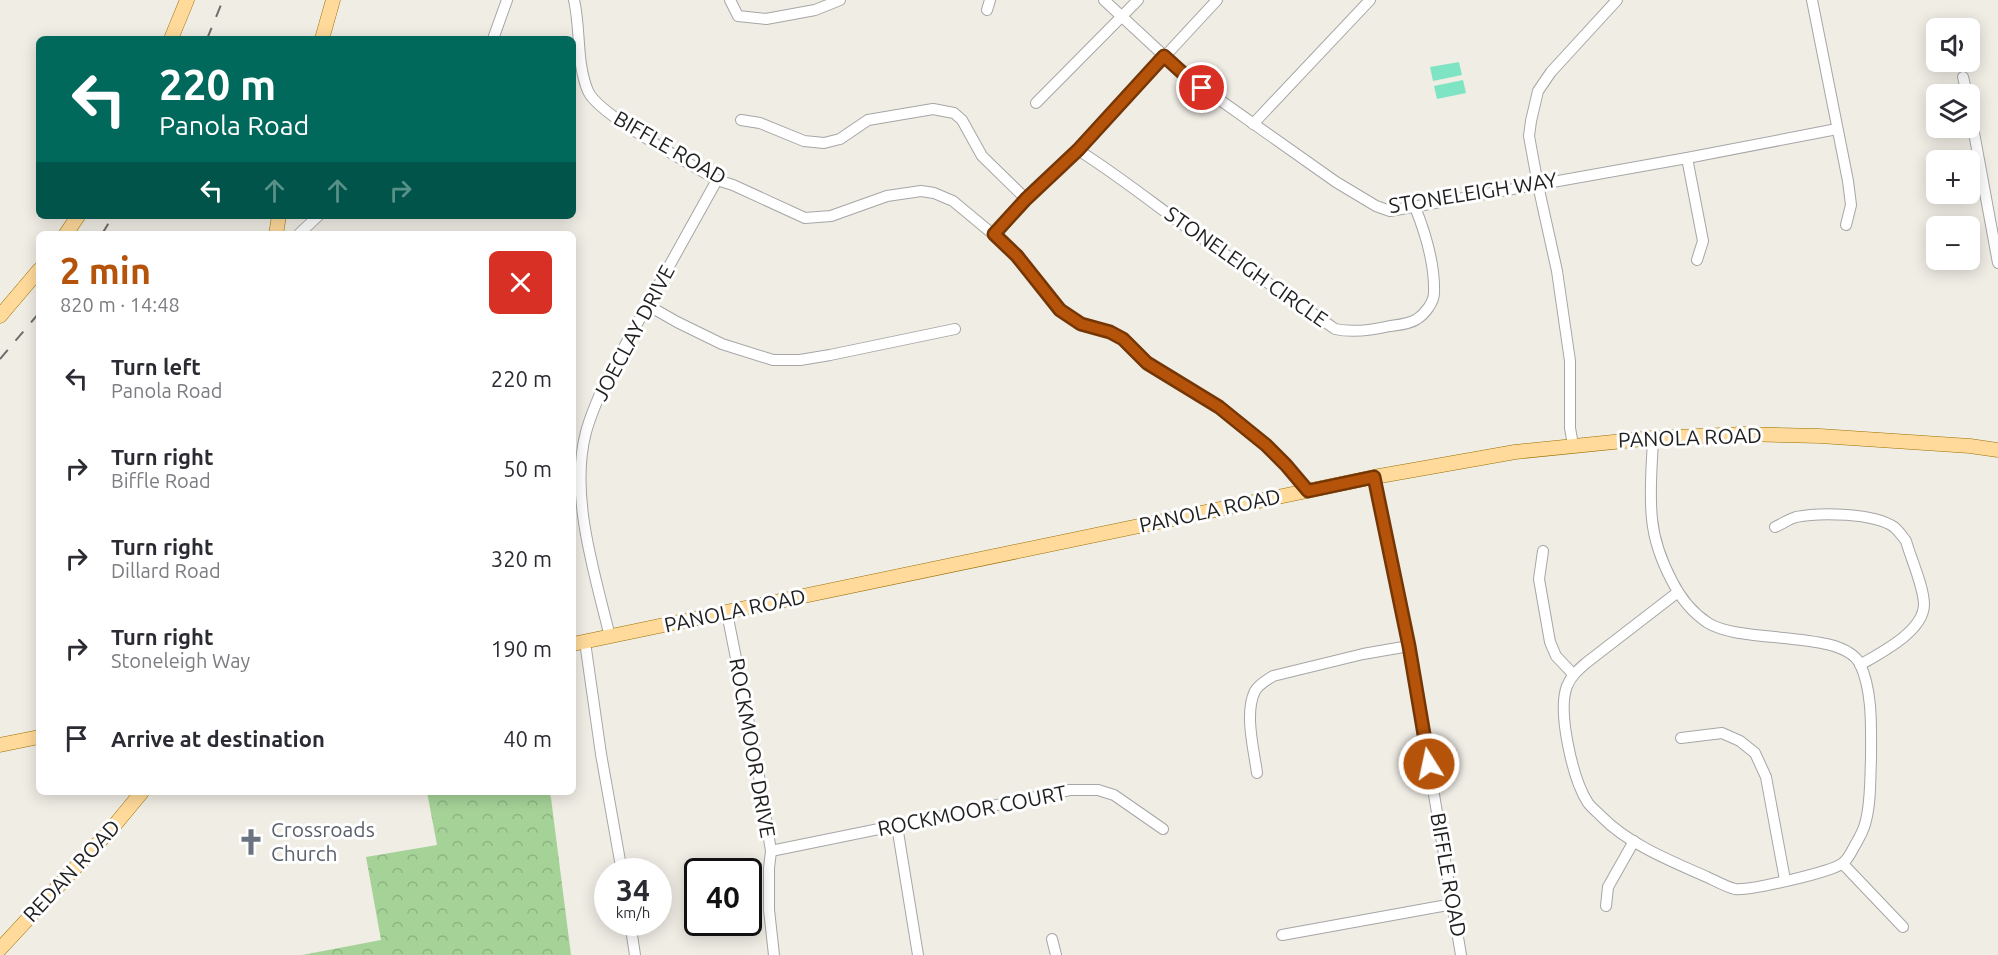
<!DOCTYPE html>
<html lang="en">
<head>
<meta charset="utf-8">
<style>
  body { margin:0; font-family:Ubuntu,sans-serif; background:#f7f7f7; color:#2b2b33; height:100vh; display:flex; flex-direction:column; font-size:22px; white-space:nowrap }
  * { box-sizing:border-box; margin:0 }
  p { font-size:20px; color:#7c7c81 }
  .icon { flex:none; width:33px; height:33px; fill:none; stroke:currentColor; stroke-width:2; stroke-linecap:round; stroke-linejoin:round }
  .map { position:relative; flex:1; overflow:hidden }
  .sheet { position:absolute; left:36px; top:231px; width:540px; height:564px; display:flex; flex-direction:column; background:#fff; border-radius:9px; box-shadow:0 3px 15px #0003 }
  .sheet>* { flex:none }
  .top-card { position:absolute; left:36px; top:36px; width:540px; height:183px; border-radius:9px; box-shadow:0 3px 15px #0003; background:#00695c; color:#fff; overflow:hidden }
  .tools { position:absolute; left:1926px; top:18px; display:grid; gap:12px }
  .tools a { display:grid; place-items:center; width:54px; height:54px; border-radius:9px; background:#fff; box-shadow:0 3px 15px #0003; font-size:30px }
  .speed { position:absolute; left:594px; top:858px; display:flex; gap:12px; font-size:30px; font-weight:700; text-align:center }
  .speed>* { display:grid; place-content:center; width:78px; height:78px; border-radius:50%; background:#fff; box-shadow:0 3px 15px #0003; line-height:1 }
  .speed small { font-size:15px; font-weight:400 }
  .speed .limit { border:3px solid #111; border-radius:9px; background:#fff; color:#111 }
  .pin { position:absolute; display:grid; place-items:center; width:51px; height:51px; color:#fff; margin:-26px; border:3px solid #fff; border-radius:50%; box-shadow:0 2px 6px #0007 }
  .me { position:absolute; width:66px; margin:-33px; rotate:350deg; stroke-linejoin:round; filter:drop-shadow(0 0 4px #0008) }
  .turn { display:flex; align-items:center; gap:21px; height:126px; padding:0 24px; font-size:27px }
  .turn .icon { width:78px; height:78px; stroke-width:2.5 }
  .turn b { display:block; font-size:42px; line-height:51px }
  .lanes { display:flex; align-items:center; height:57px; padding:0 24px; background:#0003; justify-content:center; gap:30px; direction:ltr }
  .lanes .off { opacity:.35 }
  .round { display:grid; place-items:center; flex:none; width:63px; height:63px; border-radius:9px; background:#f7f7f7 }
  .head { display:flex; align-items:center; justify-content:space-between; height:102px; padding:0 24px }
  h1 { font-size:36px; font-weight:600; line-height:45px; color:#b45309 }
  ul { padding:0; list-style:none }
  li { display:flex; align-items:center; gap:18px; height:90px; padding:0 24px }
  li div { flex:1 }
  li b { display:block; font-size:22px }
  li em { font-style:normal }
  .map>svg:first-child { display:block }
  .forest { fill:url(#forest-crowns) }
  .pitch { fill:#7ee4c3 }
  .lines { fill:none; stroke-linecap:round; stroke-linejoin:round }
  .minor-casing { stroke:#a6a6a6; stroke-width:12 }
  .major-casing { stroke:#9a7000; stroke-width:15 }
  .minor { stroke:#fff; stroke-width:10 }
  .major { stroke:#ffda9b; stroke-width:14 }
  .rail { stroke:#6d6d6d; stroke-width:2; stroke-dasharray:12 12; stroke-linecap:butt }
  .route-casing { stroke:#753606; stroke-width:15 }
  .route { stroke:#b45309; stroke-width:10 }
  .labels { text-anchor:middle; stroke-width:6; stroke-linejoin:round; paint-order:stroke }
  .street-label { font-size:21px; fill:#1f1f1f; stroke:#fff }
  .worship-label { font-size:21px; fill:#5b616d; stroke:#fff; text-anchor:start }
</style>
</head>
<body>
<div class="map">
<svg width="1998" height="955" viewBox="0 0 1998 955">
  <defs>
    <pattern id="forest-crowns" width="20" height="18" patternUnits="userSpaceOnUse" patternTransform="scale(1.5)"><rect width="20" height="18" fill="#a5d297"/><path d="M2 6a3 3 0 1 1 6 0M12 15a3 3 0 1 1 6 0" fill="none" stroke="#8eb482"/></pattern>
  </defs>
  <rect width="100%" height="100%" fill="#f0ede5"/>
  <path class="forest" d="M 427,792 L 549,792 L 551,798 L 571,955 L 302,955 L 381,940 L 366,857 L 437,845 Z"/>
  <g class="pitch">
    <path d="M 1459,62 L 1462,75 L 1433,81 L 1430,67 Z"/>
    <path d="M 1463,80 L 1466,93 L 1437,99 L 1434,86 Z"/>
  </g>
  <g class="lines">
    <defs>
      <g id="minor">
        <path d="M 574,0 C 581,30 576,63 588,91 C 598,115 691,164 717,180 L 733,185 L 805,218 L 831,216 L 887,196 L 921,191 L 934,193 L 953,201 L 1006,245 L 1060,310 L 1081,324 L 1111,332 L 1123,339 L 1147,363 L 1219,407 L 1266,445 L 1286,465 L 1308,491"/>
        <path d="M 730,0 L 738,16 L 766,19 L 815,10 L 840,0"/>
        <path d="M 1104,0 L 1186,76 L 1336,182 L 1376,206 L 1390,211 L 1687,158 L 1837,129"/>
        <path d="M 1812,0 L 1848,181 L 1851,205 L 1846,225"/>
        <path d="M 987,10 L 990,0"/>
        <path d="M 493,39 L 507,0"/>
        <path d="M 1963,77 L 1967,94"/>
        <path d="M 1036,103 L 1138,0"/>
        <path d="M 1970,111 L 1998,263"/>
        <path d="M 741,120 L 760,123 L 804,141 L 824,143 L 840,139 L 868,120 L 933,109 L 954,113 L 962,120 L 982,156 L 1026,199"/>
        <path d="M 1253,124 L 1370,0"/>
        <path d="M 1078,150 C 1113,172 1145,197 1179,222 C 1230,259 1284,292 1335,329 C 1353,333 1373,330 1390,326 C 1398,325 1410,324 1417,319 C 1425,314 1434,302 1434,293 C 1435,265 1425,232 1415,207"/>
        <path d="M 1687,158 L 1703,241 L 1697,260"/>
        <path d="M 299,234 L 318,216"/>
        <path d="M 995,235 L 1026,199 L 1078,150 L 1217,0"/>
        <path d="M 649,306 L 677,322 L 722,344 L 773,360 L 800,360 L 830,355 L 955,329"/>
        <path d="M 1653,438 C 1652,465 1649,492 1652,519 C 1654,540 1662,562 1672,581 C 1680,597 1693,613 1708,623 C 1744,645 1842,629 1860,664 C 1873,692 1871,729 1871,759 C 1870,780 1871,804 1865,824 C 1863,832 1858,840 1854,847 C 1851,853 1848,859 1843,863 C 1832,872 1749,891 1735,889 C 1726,887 1716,881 1707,877 C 1673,862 1628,844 1602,817 C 1598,813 1592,808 1588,803 C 1573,780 1557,712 1567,686 C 1571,676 1578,670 1586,663 L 1678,592"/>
        <path d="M 1573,445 L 1570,428 L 1570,361 L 1557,271 L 1538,185 L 1529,136 L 1531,121 L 1538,91 L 1551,72 L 1617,0"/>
        <path d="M 1374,477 L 1409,646 L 1461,955"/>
        <path d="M 1775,527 C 1782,524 1789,519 1796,517 C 1820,512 1874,513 1894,527 C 1899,531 1902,536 1906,541 C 1911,559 1924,587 1924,605 C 1923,632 1880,653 1860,665"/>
        <path d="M 1543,551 L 1539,579 L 1550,642 L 1556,656 L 1573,674"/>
        <path d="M 727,613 L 757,764 L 771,851 L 769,868 L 769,910 L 774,955"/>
        <path d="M 610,637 C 595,574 569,496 586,432 C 591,413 600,394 608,376 L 717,180"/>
        <path d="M 585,642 L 601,754 L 622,872"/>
        <path d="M 1681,738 L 1722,733 L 1740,741 L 1755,753 L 1766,777 L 1785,880"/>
        <path d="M 1257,773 C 1254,750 1244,713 1255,691 C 1259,684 1267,680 1273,676 L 1363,654 L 1409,646"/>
        <path d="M 897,826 L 918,955"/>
        <path d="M 771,851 L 1070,790 L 1098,790 L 1114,795 L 1163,829"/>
        <path d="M 1843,864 L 1903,927"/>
        <path d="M 1606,906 L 1608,887 L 1634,841"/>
        <path d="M 630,922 L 635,955"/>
        <path d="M 1282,935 L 1453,904"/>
        <path d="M 1052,939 L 1056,955"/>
      </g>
      <g id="major">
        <path d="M 171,39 L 187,0"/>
        <path d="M 322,39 L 333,0"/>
        <path d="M 66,234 L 78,216"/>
        <path d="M 276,234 L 279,216"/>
        <path d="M 0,316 L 39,270"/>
        <path d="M 573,644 L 1374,477 L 1515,452 L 1653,438 L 1744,434 L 1820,436 L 1970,446 L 1998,450"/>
        <path d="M 0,745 L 39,737"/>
        <path d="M 0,949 L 113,827 L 142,792"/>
      </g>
    </defs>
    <use href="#minor" class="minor-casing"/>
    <use href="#major" class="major-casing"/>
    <use href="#minor" class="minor"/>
    <use href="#major" class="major"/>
    <g class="rail">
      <path d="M 207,39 L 223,0"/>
      <path d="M 102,234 L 113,216"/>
      <path d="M 0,359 L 39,313"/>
    </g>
  </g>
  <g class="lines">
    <defs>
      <path id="route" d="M 1202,88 L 1186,76 L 1164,56 L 1078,150 L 1026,199 L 994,234 L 1017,256 L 1060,310 L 1081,324 L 1110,332 L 1123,339 L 1147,363 L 1219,407 L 1266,445 L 1286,465 L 1308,491 L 1374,477 L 1409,646 L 1429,764"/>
    </defs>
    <use href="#route" class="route-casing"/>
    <use href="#route" class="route"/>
  </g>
  <defs>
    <symbol id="church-bare" viewBox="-9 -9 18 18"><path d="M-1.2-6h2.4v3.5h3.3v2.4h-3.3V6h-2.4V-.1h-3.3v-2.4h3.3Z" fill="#6b7280" stroke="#fff" stroke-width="2.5" paint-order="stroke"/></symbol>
  </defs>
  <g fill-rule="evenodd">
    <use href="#church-bare" x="232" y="823" width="38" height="38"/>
  </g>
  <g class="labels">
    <g class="street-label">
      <text transform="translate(670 148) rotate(30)" y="7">BIFFLE ROAD</text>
      <text transform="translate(1473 193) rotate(-9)" y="7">STONELEIGH WAY</text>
      <text transform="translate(1246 267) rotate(35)" y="7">STONELEIGH CIRCLE</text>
      <text transform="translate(634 333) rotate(-62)" y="7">JOECLAY DRIVE</text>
      <text transform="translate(1690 438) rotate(-2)" y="7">PANOLA ROAD</text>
      <text transform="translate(1210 511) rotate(-12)" y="7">PANOLA ROAD</text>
      <text transform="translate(735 611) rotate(-12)" y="7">PANOLA ROAD</text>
      <text transform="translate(752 748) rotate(80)" y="7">ROCKMOOR DRIVE</text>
      <text transform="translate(972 811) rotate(-11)" y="7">ROCKMOOR COURT</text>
      <text transform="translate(72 871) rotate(-47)" y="7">REDAN ROAD</text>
      <text transform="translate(1448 875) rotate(80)" y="7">BIFFLE ROAD</text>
    </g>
    <g class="worship-label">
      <text x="271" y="837">Crossroads<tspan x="271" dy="24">Church</tspan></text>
    </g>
  </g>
</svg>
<div class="tools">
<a><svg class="icon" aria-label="sound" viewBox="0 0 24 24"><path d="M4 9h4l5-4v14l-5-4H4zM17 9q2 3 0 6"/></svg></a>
<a><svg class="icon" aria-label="layers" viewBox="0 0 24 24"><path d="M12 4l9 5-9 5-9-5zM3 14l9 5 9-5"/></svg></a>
<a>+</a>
<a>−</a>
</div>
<div class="speed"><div>34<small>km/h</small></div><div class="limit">40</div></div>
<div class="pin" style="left:1202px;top:88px;background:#d93025"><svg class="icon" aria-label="arrive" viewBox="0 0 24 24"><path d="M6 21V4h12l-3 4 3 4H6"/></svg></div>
<svg class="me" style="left:1429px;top:764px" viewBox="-20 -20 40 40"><circle r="17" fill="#b45309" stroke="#fff" stroke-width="3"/><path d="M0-11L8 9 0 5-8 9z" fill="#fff"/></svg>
<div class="top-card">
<div class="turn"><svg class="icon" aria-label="left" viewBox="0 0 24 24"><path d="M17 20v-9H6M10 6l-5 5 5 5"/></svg><div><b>220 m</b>Panola Road</div></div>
<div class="lanes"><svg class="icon" aria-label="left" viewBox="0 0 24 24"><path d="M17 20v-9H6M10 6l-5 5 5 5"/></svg><svg class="icon off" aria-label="ahead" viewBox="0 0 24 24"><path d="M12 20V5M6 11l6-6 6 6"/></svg><svg class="icon off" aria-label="ahead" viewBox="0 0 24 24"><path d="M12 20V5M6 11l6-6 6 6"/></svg><svg class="icon off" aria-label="right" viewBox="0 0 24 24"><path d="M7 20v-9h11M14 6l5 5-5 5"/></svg></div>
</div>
<section class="sheet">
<div class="head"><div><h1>2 min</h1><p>820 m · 14:48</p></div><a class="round" style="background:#d93025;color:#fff"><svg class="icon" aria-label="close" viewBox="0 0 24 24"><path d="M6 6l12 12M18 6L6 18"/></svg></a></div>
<ul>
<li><svg class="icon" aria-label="left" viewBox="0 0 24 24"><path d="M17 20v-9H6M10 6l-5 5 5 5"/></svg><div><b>Turn left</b><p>Panola Road</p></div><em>220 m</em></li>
<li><svg class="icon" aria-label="right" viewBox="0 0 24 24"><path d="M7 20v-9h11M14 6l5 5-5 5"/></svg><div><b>Turn right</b><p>Biffle Road</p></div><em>50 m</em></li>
<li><svg class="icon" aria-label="right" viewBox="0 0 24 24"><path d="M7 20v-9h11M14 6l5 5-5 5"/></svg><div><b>Turn right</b><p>Dillard Road</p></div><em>320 m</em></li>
<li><svg class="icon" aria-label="right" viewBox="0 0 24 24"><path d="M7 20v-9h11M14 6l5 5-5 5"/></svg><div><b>Turn right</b><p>Stoneleigh Way</p></div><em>190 m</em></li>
<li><svg class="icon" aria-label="arrive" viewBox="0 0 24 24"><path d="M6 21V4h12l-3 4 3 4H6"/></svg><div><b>Arrive at destination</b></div><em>40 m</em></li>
</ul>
</section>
</div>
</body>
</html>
